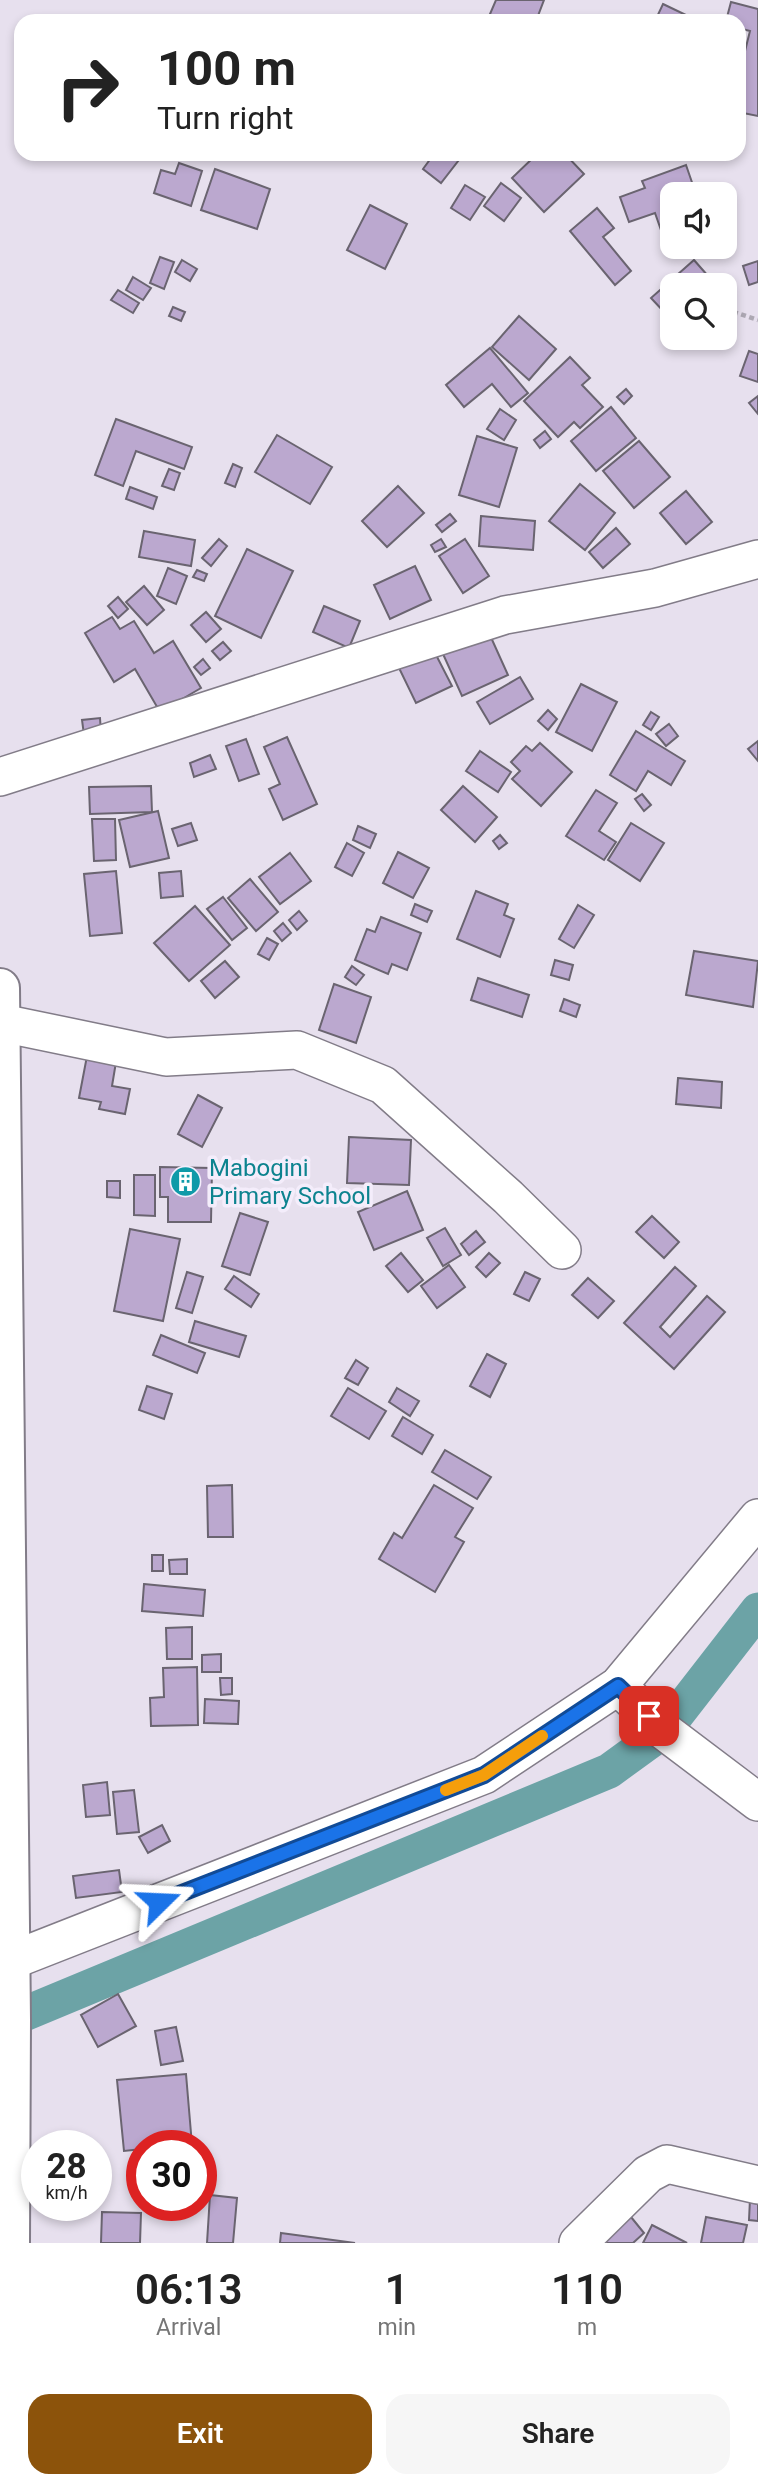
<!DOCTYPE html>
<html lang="en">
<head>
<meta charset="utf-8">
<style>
  body { margin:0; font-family:Roboto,sans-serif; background:#f6f6f6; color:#222; height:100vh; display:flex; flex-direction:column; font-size:26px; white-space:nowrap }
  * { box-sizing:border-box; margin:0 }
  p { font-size:23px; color:#767676 }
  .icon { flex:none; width:38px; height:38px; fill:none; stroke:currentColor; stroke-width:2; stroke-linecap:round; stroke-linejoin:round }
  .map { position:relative; height:2243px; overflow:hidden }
  .panel { display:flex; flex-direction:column; background:#fff; flex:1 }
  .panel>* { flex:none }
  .top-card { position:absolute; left:14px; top:14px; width:732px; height:147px; border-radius:21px; box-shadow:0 4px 10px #0003; background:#fff; color:#222; overflow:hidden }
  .controls { position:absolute; left:660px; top:182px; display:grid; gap:14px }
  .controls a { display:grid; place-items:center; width:77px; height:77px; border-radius:14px; background:#fff; box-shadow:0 4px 10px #0003; font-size:35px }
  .speed { position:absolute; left:21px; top:2130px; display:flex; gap:14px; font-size:35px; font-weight:700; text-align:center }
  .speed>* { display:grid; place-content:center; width:91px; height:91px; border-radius:50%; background:#fff; box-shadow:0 4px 10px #0003; line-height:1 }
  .speed small { font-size:18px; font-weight:400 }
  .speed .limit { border:10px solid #d22; background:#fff; color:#111 }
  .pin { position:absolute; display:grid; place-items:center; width:60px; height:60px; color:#fff; margin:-30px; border-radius:14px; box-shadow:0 4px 10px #0006 }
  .me { position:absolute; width:77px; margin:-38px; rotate:69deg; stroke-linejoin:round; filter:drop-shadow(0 0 5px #0008) }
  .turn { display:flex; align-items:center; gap:24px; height:147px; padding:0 28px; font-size:32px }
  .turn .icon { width:91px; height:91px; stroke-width:2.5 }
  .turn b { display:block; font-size:49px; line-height:60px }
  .eta { display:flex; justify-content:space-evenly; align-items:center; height:119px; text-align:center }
  .eta b { font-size:42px; font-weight:600; line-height:49px }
  .cta { display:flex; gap:14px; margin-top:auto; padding:14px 28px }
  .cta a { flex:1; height:80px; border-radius:21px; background:#8c530b; color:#fff; font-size:28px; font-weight:600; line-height:80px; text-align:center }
  .cta a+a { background:#f6f6f6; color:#222 }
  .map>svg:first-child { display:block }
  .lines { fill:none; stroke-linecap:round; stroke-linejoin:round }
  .canal { stroke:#6ca3a6; stroke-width:35 }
  .building { fill:#bba8cf; stroke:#6a6470; stroke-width:2 }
  .street-casing { stroke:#827c88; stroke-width:40 }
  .secondary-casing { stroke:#827c88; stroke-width:42 }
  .path { stroke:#ada8b3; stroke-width:4.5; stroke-dasharray:5 3.5; stroke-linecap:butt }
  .street { stroke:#fff; stroke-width:37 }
  .secondary { stroke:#fff; stroke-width:38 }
  .route-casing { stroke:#114b97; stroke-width:18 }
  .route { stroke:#1a73e8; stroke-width:12 }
  .slow { stroke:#f59e0b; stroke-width:12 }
  .labels { text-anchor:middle; stroke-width:7; stroke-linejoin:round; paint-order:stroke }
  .culture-label { font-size:24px; fill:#0d838f; stroke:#f4edfb; text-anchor:start }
</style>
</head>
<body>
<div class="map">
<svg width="758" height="2243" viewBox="0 0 758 2243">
  <rect width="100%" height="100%" fill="#e7e0ee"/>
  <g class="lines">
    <path class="canal" d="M 0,2024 L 609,1771 L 664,1731 L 758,1610"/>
  </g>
  <g class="building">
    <path d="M 496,0 L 544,0 L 536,21 L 487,21 Z"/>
    <path d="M 731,2 L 758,9 L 758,116 L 738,112 L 738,79 L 750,31 L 738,28 L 738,21 L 726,21 Z"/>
    <path d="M 663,4 L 686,15 L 683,21 L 655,21 Z"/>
    <path d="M 434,154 L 459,154 L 462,156 L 441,183 L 423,169 Z"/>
    <path d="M 537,154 L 565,154 L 584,174 L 544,212 L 512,178 Z"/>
    <path d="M 179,163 L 202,171 L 191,206 L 154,193 L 161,170 L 175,174 Z"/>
    <path d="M 686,165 L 696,194 L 672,194 L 672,247 L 685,247 L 669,253 L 655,213 L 629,222 L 620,197 L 645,188 L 642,181 Z"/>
    <path d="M 215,169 L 270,189 L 257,229 L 201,210 Z"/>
    <path d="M 501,183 L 521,198 L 504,221 L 484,206 Z"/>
    <path d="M 465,185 L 485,197 L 470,220 L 451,208 Z"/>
    <path d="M 370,205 L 407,224 L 385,269 L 347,250 Z"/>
    <path d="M 597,208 L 614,228 L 603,237 L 631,271 L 615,285 L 570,231 Z"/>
    <path d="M 160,257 L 174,262 L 164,289 L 150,283 Z"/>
    <path d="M 182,260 L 197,269 L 190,281 L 175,272 Z"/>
    <path d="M 694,260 L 708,276 L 697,285 L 672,285 L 672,308 L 666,314 L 651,298 Z"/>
    <path d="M 758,261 L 758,282 L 749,285 L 743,266 Z"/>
    <path d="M 133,277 L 151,288 L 143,300 L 126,290 Z"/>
    <path d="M 118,290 L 139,303 L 133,313 L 111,300 Z"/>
    <path d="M 173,307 L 185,312 L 181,321 L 169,316 Z"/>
    <path d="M 519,316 L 556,349 L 529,380 L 492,347 Z"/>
    <path d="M 490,348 L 528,393 L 511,407 L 492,384 L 464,407 L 446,385 Z"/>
    <path d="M 749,351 L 758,354 L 758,382 L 740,376 Z"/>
    <path d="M 570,357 L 590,378 L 582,385 L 603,407 L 580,428 L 574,422 L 558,437 L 524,401 Z"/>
    <path d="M 626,389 L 632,396 L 624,404 L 617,397 Z"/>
    <path d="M 758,396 L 758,414 L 749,403 Z"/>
    <path d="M 611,407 L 636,438 L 596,471 L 571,441 Z"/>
    <path d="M 500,409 L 516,420 L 504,440 L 487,429 Z"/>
    <path d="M 116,419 L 192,447 L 184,469 L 136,451 L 123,486 L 95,475 Z"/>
    <path d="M 545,431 L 551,439 L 540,448 L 534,440 Z"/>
    <path d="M 277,435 L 332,467 L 310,504 L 255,472 Z"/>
    <path d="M 477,436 L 517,448 L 499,507 L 459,495 Z"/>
    <path d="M 639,441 L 670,477 L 634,508 L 603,471 Z"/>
    <path d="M 233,464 L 242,468 L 235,487 L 225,483 Z"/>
    <path d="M 169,469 L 180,473 L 174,490 L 162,486 Z"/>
    <path d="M 580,484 L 615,513 L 585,550 L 549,521 Z"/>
    <path d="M 398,486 L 424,513 L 387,547 L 362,521 Z"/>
    <path d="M 130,487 L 157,497 L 153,509 L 126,499 Z"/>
    <path d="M 686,491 L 712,522 L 686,544 L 660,513 Z"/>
    <path d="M 450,514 L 456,521 L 442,532 L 436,525 Z"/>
    <path d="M 481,516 L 535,521 L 533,550 L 479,546 Z"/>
    <path d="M 616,528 L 630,544 L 603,568 L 589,552 Z"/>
    <path d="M 144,531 L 195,540 L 191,566 L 139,557 Z"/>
    <path d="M 219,539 L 227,546 L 211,566 L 202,558 Z"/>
    <path d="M 441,539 L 446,547 L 435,552 L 431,545 Z"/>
    <path d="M 465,539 L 489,576 L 463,593 L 439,556 Z"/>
    <path d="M 247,549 L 293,571 L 261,638 L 215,616 Z"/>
    <path d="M 415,566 L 431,600 L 390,619 L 374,585 Z"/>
    <path d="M 168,568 L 187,576 L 176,604 L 157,596 Z"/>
    <path d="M 197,570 L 207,574 L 204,581 L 193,577 Z"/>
    <path d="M 144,586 L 164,610 L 147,625 L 126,602 Z"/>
    <path d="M 118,597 L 128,609 L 118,618 L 108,606 Z"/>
    <path d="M 324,606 L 360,621 L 349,648 L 313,632 Z"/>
    <path d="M 206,612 L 221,629 L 206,642 L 191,625 Z"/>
    <path d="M 112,617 L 120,629 L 134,621 L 154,653 L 173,641 L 201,688 L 160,712 L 135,669 L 114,682 L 85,633 Z"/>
    <path d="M 489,633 L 508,675 L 462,696 L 443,654 Z"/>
    <path d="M 223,642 L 231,651 L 220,660 L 212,651 Z"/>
    <path d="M 434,651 L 452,686 L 416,703 L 399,668 Z"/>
    <path d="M 203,659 L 210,668 L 201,675 L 194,667 Z"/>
    <path d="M 520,677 L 533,699 L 490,724 L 477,702 Z"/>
    <path d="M 581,684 L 617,702 L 592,751 L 556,732 Z"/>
    <path d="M 548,710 L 557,719 L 548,730 L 538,721 Z"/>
    <path d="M 651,712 L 659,717 L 651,730 L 643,725 Z"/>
    <path d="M 100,718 L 101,733 L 84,735 L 82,720 Z"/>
    <path d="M 669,724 L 678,736 L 666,746 L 656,734 Z"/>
    <path d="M 636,731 L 685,761 L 671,785 L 648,771 L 636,791 L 610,775 Z"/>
    <path d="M 287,737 L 317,804 L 283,820 L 269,789 L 280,784 L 264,747 Z"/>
    <path d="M 246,739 L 259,774 L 239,781 L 226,746 Z"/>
    <path d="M 758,741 L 758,761 L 748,749 Z"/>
    <path d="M 540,743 L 572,772 L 541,806 L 512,779 L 520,771 L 511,762 L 526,746 L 532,751 Z"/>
    <path d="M 480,751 L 511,772 L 498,792 L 466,771 Z"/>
    <path d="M 210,755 L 216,769 L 194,777 L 190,763 Z"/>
    <path d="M 151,786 L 152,812 L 90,814 L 89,787 Z"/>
    <path d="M 463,786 L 497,817 L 475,842 L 441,810 Z"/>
    <path d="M 596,790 L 617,803 L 599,831 L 616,842 L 604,860 L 566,836 Z"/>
    <path d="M 642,794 L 651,805 L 644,811 L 635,799 Z"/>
    <path d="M 158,811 L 169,858 L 130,867 L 119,820 Z"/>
    <path d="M 92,819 L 115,819 L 116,860 L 94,861 Z"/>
    <path d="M 191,823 L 197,840 L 178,846 L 172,829 Z"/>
    <path d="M 631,823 L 664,843 L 640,881 L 608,860 Z"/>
    <path d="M 358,826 L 376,834 L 370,848 L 353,840 Z"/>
    <path d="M 500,835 L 507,843 L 499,849 L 493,841 Z"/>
    <path d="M 347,843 L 364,853 L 352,876 L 335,867 Z"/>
    <path d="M 398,852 L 429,868 L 413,898 L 383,883 Z"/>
    <path d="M 290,853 L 311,881 L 280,904 L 259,877 Z"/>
    <path d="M 116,871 L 122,933 L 90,936 L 84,874 Z"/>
    <path d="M 181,871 L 183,896 L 161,898 L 159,873 Z"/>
    <path d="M 250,879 L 278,912 L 256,931 L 228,898 Z"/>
    <path d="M 476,891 L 508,904 L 504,915 L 514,919 L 500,957 L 457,939 Z"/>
    <path d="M 223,897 L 247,928 L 232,940 L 207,909 Z"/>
    <path d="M 415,904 L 432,911 L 427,922 L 411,915 Z"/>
    <path d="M 578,905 L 594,915 L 574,948 L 559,939 Z"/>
    <path d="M 195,906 L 230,945 L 189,981 L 154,943 Z"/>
    <path d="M 299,911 L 307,921 L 297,930 L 289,920 Z"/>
    <path d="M 381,917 L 421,933 L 407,970 L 392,964 L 388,974 L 355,960 L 367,929 L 375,932 Z"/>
    <path d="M 283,923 L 291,933 L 282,941 L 274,931 Z"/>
    <path d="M 267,938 L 278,944 L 269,960 L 258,954 Z"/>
    <path d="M 694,951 L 758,961 L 753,1007 L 686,995 Z"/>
    <path d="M 555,960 L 573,965 L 569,980 L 551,975 Z"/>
    <path d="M 225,961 L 239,977 L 215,998 L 201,981 Z"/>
    <path d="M 352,966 L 364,975 L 356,985 L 345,977 Z"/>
    <path d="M 478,978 L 529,995 L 522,1017 L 471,1000 Z"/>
    <path d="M 334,984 L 371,997 L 356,1043 L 319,1030 Z"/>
    <path d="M 564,999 L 580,1005 L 576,1017 L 560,1011 Z"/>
    <path d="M 87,1056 L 116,1062 L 112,1086 L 130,1089 L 125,1114 L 99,1109 L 101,1102 L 79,1098 Z"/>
    <path d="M 678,1078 L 722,1082 L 721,1108 L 676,1104 Z"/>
    <path d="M 198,1095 L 222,1108 L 202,1147 L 178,1134 Z"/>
    <path d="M 349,1137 L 411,1140 L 409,1185 L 347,1183 Z"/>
    <path d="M 160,1167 L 212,1168 L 211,1222 L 168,1222 L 168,1197 L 160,1197 Z"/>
    <path d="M 134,1175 L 155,1175 L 155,1216 L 134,1215 Z"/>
    <path d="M 107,1181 L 120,1181 L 120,1198 L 107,1197 Z"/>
    <path d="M 407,1191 L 423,1230 L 374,1250 L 358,1212 Z"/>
    <path d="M 240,1213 L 268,1222 L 250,1275 L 222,1266 Z"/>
    <path d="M 652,1216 L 679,1242 L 664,1258 L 636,1232 Z"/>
    <path d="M 445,1228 L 461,1255 L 443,1266 L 427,1238 Z"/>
    <path d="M 130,1229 L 180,1239 L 163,1321 L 114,1311 Z"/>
    <path d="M 476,1231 L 485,1242 L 469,1255 L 461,1244 Z"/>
    <path d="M 401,1253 L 423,1280 L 408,1292 L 386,1266 Z"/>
    <path d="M 489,1253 L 500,1263 L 486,1277 L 476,1267 Z"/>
    <path d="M 449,1265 L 465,1287 L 437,1308 L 421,1286 Z"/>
    <path d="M 675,1267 L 696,1286 L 660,1327 L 670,1337 L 707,1296 L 725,1312 L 674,1369 L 624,1323 Z"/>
    <path d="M 187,1272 L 203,1277 L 192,1313 L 176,1308 Z"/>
    <path d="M 525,1272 L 540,1279 L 529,1301 L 514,1294 Z"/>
    <path d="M 234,1276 L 259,1294 L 251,1307 L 225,1289 Z"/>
    <path d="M 588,1278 L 614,1301 L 598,1318 L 572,1295 Z"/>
    <path d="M 195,1321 L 246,1336 L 239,1357 L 189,1342 Z"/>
    <path d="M 161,1335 L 205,1353 L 197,1373 L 153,1355 Z"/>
    <path d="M 487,1354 L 506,1364 L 490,1397 L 470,1386 Z"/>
    <path d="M 356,1360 L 368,1368 L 358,1385 L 345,1378 Z"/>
    <path d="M 147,1386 L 172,1394 L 164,1419 L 139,1410 Z"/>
    <path d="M 348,1388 L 386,1411 L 369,1439 L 331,1416 Z"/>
    <path d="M 397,1388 L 419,1401 L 410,1416 L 389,1402 Z"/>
    <path d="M 403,1417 L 433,1435 L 422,1454 L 392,1436 Z"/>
    <path d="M 445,1450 L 491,1477 L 477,1499 L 432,1472 Z"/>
    <path d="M 232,1485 L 233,1537 L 208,1537 L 207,1486 Z"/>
    <path d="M 434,1485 L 473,1508 L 455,1537 L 464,1542 L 435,1592 L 379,1559 L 394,1533 L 402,1538 Z"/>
    <rect x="152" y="1555" width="11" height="16"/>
    <path d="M 187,1559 L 187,1574 L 170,1574 L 169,1560 Z"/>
    <path d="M 144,1584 L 205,1590 L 203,1616 L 142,1611 Z"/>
    <path d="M 192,1627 L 192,1659 L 167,1659 L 166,1628 Z"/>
    <path d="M 221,1654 L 221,1672 L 202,1672 L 202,1655 Z"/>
    <path d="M 197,1667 L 198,1725 L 151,1726 L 150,1698 L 164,1697 L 163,1668 Z"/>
    <path d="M 220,1678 L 232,1678 L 232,1694 L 221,1695 Z"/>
    <path d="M 205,1699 L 239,1701 L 238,1724 L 204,1723 Z"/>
    <path d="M 107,1782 L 110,1815 L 86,1817 L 83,1785 Z"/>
    <path d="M 134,1790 L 139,1832 L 117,1834 L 113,1792 Z"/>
    <path d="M 162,1825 L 170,1841 L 148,1853 L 139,1837 Z"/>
    <path d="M 119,1870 L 122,1892 L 76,1898 L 73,1876 Z"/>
    <path d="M 118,1994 L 136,2026 L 98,2047 L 81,2015 Z"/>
    <path d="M 176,2027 L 183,2061 L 161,2065 L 155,2031 Z"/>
    <path d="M 186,2074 L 192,2145 L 142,2146 L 142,2149 L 124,2151 L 117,2080 Z"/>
    <path d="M 210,2195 L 237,2198 L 233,2243 L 207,2243 Z"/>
    <path d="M 750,2199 L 758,2199 L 758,2221 L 749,2220 Z"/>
    <path d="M 102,2212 L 141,2213 L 140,2243 L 101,2243 Z"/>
    <path d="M 631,2217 L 644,2233 L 633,2243 L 601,2243 Z"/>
    <path d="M 706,2217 L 747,2225 L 743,2243 L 701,2243 Z"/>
    <path d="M 652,2225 L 687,2243 L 643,2243 Z"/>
    <path d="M 281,2233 L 355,2243 L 280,2243 Z"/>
  </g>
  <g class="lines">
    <defs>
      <g id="street">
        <path d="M 0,777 L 505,615 L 655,588 L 758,559"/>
        <path d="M 2,1023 L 166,1057 L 297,1050 L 383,1085 L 508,1197 L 562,1250"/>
        <path d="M 618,1686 L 664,1731 L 758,1802"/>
        <path d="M 0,1965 L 484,1775 L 618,1686 L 758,1518"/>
        <path d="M 578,2243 L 648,2174 L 667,2164 L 758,2185"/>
      </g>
      <path id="secondary" d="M 0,988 L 11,2020 L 10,2243"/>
    </defs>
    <use href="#street" class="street-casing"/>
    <use href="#secondary" class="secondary-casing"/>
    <path class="path" d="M 725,309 L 758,320"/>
    <use href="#street" class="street"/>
    <use href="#secondary" class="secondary"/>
  </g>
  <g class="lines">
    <defs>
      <path id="route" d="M 159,1902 L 484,1775 L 618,1686 L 649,1716"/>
    </defs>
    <use href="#route" class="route-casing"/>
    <use href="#route" class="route"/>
    <path class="slow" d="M 446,1790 L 484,1775 L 542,1736"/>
  </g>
  <defs>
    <symbol id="building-disc" viewBox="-11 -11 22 22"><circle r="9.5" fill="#0f9aa8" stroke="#f4edfb"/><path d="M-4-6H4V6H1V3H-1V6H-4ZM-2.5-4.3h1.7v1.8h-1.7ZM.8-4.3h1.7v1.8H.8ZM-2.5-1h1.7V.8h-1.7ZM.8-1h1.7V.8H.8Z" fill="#fff"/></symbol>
  </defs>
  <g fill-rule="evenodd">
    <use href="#building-disc" x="168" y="1164" width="35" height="35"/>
  </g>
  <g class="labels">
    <g class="culture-label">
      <text x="209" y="1176">Mabogini<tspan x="209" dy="28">Primary School</tspan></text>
    </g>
  </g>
</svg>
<div class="controls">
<a><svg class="icon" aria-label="sound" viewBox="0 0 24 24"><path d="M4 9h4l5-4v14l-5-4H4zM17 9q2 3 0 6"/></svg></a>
<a><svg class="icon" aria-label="search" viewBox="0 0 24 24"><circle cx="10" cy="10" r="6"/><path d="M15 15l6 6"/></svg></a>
</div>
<div class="speed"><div>28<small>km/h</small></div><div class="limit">30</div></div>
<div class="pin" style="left:649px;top:1716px;background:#d93025"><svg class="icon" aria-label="arrive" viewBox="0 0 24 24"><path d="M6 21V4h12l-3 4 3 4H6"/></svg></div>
<svg class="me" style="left:159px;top:1902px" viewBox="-20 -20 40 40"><path d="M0-17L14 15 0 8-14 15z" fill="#1a73e8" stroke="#fff" stroke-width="4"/></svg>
<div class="top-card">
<div class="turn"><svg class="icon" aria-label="right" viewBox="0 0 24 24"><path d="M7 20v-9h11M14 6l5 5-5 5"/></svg><div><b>100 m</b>Turn right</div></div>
</div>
</div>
<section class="panel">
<div class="eta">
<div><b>06:13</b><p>Arrival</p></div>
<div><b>1</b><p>min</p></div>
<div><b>110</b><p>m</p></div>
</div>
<div class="cta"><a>Exit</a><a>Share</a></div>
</section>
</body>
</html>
